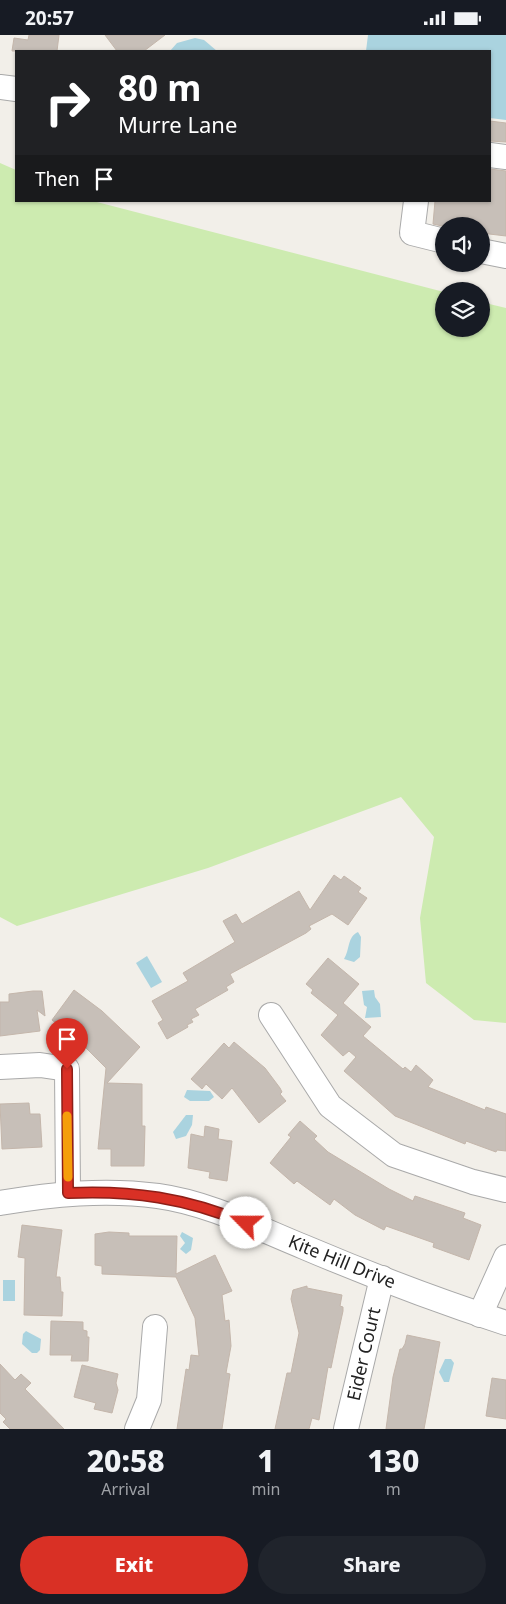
<!DOCTYPE html>
<html lang="en">
<head>
<meta charset="utf-8">
<style>
  body { margin:0; font-family:"Noto Sans",sans-serif; background:#20242c; color:#f1f3f6; height:100vh; display:flex; flex-direction:column; font-size:19px; white-space:nowrap }
  * { box-sizing:border-box; margin:0 }
  p { font-size:16px; color:#9ea1a6 }
  .icon { flex:none; width:28px; height:28px; fill:none; stroke:currentColor; stroke-width:2; stroke-linecap:round; stroke-linejoin:round }
  .map { position:relative; height:1394px; overflow:hidden }
  .side { display:flex; flex-direction:column; background:#171b24; flex:1 }
  .side>* { flex:none }
  .top-card { position:absolute; left:15px; top:15px; width:476px; height:152px; border-radius:0px; box-shadow:0 1px 4px #0004; background:#202124; color:#fff; overflow:hidden }
  .tools { position:absolute; left:435px; top:182px; display:grid; gap:10px }
  .tools a { display:grid; place-items:center; width:55px; height:55px; border-radius:50%; background:#171b24; box-shadow:0 1px 4px #0004; font-size:25px }
  .pin { position:absolute; display:grid; place-items:center; width:42px; height:42px; color:#fff; margin:-51px -21px; border-radius:50% 50% 50% 0; rotate:-45deg; box-shadow:0 0 5px #0007 }
  .pin .icon { rotate:45deg }
  .me { position:absolute; width:55px; margin:-28px; rotate:293deg; stroke-linejoin:round; filter:drop-shadow(0 0 4px #0008) }
  .turn { display:flex; align-items:center; gap:18px; height:105px; padding:0 20px; font-size:22px }
  .turn .icon { width:65px; height:65px; stroke-width:2.5 }
  .turn b { display:block; font-size:35px; line-height:42px }
  .then { display:flex; align-items:center; height:48px; padding:0 20px; background:#0003; gap:10px; font-size:19px }
  .eta { display:flex; justify-content:space-evenly; align-items:center; height:85px; text-align:center }
  .eta b { font-size:30px; font-weight:800; line-height:35px }
  .action { display:flex; gap:10px; margin-top:auto; padding:10px 20px }
  .action a { flex:1; height:58px; border-radius:30px; background:#d93025; color:#fff; font-size:20px; font-weight:800; line-height:58px; text-align:center }
  .action a+a { background:#20242c; color:#f1f3f6 }
  .status { display:flex; justify-content:space-between; align-items:center; height:35px; padding:0 25px; background:#171b24; direction:ltr }
  .status svg { height:14px; fill:currentColor }
  .map>svg:first-child { display:block }
  .grass { fill:#cdebb0 }
  .water { fill:#aad3df }
  .building { fill:#c7bfb8; stroke:#c4b6ab }
  .lines { fill:none; stroke-linecap:round; stroke-linejoin:round }
  .minor-casing { stroke:#a9a9a9; stroke-width:26 }
  .minor { stroke:#fff; stroke-width:24 }
  .route-casing { stroke:#8d1f18; stroke-width:12 }
  .route { stroke:#d93025; stroke-width:9 }
  .slow { stroke:#f59e0b; stroke-width:9 }
  .labels { text-anchor:middle; stroke-width:5; stroke-linejoin:round; paint-order:stroke }
  .street-label { font-size:18px; fill:#222; stroke:#fff }
</style>
</head>
<body>
<div class="status"><b>20:57</b><svg viewBox="0 0 49 12"><path d="M0 12V9h3v3zM5 12V6h3v6zM10 12V3h3v9zM15 12V0h3v12zM26 1h20v11H26zM47 4h2v5h-2z"/></svg></div>
<div class="map">
<svg width="506" height="1394" viewBox="0 0 506 1394">
  <rect width="100%" height="100%" fill="#f2efe9"/>
  <path class="grass" d="M 0,128 L 16,135 L 16,166 L 93,166 L 444,257 L 444,294 L 481,294 L 481,267 L 506,273 L 506,988 L 474,985 L 426,948 L 420,883 L 434,802 L 401,762 L 208,833 L 17,891 L 0,882 Z"/>
  <g class="water">
    <path d="M 368,0 L 506,0 L 506,85 L 490,83 L 490,16 L 366,16 Z"/>
    <path d="M 195,3 L 204,5 L 217,16 L 170,16 L 177,8 Z"/>
    <path d="M 358,897 L 361,902 L 360,922 L 354,927 L 344,924 C 350,915 347,902 358,897 Z"/>
    <path d="M 147,921 L 162,947 L 151,953 L 136,928 Z"/>
    <path d="M 374,955 L 375,962 L 380,969 L 381,982 L 365,983 L 367,972 L 364,970 L 362,956 Z"/>
    <path d="M 187,1055 L 210,1056 L 214,1062 L 209,1066 L 190,1066 L 184,1062 Z"/>
    <path d="M 186,1080 L 193,1080 L 192,1090 L 186,1101 L 176,1104 L 173,1097 Z"/>
    <path d="M 182,1197 L 193,1203 L 191,1215 L 186,1219 L 180,1214 L 185,1208 L 180,1201 Z"/>
    <rect x="3" y="1245" width="12" height="21"/>
    <path d="M 26,1296 L 41,1304 L 40,1315 L 37,1318 L 32,1318 L 22,1309 L 23,1299 Z"/>
    <path d="M 445,1324 L 451,1324 L 454,1328 L 449,1347 L 444,1347 L 439,1337 Z"/>
  </g>
  <g class="building">
    <path d="M 29,0 L 59,0 L 57,16 L 12,16 L 14,3 L 28,5 Z"/>
    <path d="M 105,0 L 165,0 L 144,16 L 117,16 Z"/>
    <path d="M 490,86 L 506,88 L 506,107 L 490,106 Z"/>
    <path d="M 490,134 L 506,136 L 506,201 L 481,198 L 481,191 L 442,191 L 433,189 L 435,166 L 490,166 Z"/>
    <path d="M 334,840 L 341,845 L 344,841 L 361,853 L 358,857 L 367,863 L 348,890 L 332,879 L 309,891 L 311,894 L 306,898 L 230,939 L 234,947 L 226,952 L 228,955 L 195,974 L 199,980 L 191,984 L 193,987 L 187,990 L 188,992 L 167,1004 L 158,988 L 163,985 L 152,966 L 188,946 L 183,938 L 235,907 L 223,886 L 236,879 L 242,889 L 299,856 L 310,875 Z"/>
    <path d="M 328,923 L 359,949 L 343,968 L 371,992 L 363,1001 L 403,1034 L 405,1032 L 411,1037 L 416,1030 L 433,1045 L 428,1052 L 485,1075 L 486,1072 L 506,1079 L 506,1116 L 497,1115 L 496,1117 L 466,1106 L 465,1109 L 395,1081 L 344,1036 L 356,1022 L 349,1016 L 343,1021 L 321,1000 L 338,980 L 311,958 L 313,955 L 306,949 Z"/>
    <path d="M 74,955 L 102,976 L 140,1012 L 107,1048 L 142,1049 L 142,1091 L 145,1091 L 144,1131 L 111,1131 L 111,1114 L 98,1114 L 106,1033 L 86,1013 L 87,1012 L 52,985 Z"/>
    <path d="M 33,956 L 42,956 L 45,981 L 37,975 L 40,996 L 0,1001 L 0,967 L 9,967 L 9,959 Z"/>
    <path d="M 234,1007 L 265,1033 L 280,1053 L 282,1057 L 280,1059 L 286,1066 L 259,1088 L 232,1053 L 222,1064 L 206,1049 L 202,1054 L 191,1044 L 224,1008 L 229,1013 Z"/>
    <path d="M 29,1068 L 30,1079 L 40,1079 L 42,1112 L 2,1114 L 0,1069 Z"/>
    <path d="M 300,1086 L 317,1101 L 314,1104 L 328,1117 L 389,1154 L 413,1166 L 415,1161 L 465,1178 L 463,1183 L 481,1190 L 469,1225 L 433,1212 L 434,1208 L 386,1191 L 384,1195 L 355,1180 L 334,1164 L 330,1170 L 297,1146 L 294,1149 L 270,1128 L 291,1102 L 288,1100 Z"/>
    <path d="M 205,1091 L 219,1094 L 218,1104 L 232,1106 L 227,1146 L 209,1143 L 210,1137 L 188,1133 L 191,1099 L 204,1102 Z"/>
    <path d="M 22,1190 L 62,1195 L 56,1242 L 60,1242 L 61,1257 L 63,1257 L 62,1281 L 24,1280 L 25,1223 L 18,1222 Z"/>
    <path d="M 109,1197 L 129,1198 L 129,1201 L 177,1201 L 176,1239 L 215,1220 L 232,1256 L 222,1260 L 225,1286 L 229,1285 L 231,1311 L 226,1338 L 230,1339 L 222,1394 L 177,1394 L 186,1334 L 189,1335 L 191,1320 L 199,1321 L 195,1283 L 176,1242 L 102,1239 L 102,1231 L 95,1230 L 95,1199 Z"/>
    <path d="M 307,1251 L 307,1253 L 342,1260 L 340,1271 L 343,1272 L 343,1276 L 338,1299 L 331,1333 L 328,1332 L 319,1385 L 312,1383 L 309,1394 L 275,1394 L 287,1338 L 291,1338 L 299,1298 L 291,1264 L 293,1255 Z"/>
    <path d="M 51,1286 L 83,1287 L 83,1295 L 87,1296 L 87,1302 L 89,1302 L 88,1326 L 71,1326 L 72,1320 L 50,1320 Z"/>
    <path d="M 407,1300 L 440,1307 L 424,1394 L 386,1394 L 393,1342 L 400,1314 L 402,1314 L 405,1309 Z"/>
    <path d="M 0,1329 L 15,1345 L 21,1339 L 31,1348 L 25,1354 L 64,1394 L 10,1394 L 3,1387 L 6,1384 L 0,1378 Z"/>
    <path d="M 82,1330 L 118,1339 L 116,1348 L 118,1355 L 112,1378 L 94,1374 L 96,1368 L 74,1362 Z"/>
    <path d="M 492,1343 L 506,1345 L 506,1384 L 486,1381 Z"/>
  </g>
  <g class="lines">
    <defs>
      <g id="minor">
        <path d="M 0,52 L 16,54"/>
        <path d="M 490,120 L 506,122"/>
        <path d="M 416,166 L 412,198 L 444,206"/>
        <path d="M 481,216 L 506,221"/>
        <path d="M 271,980 L 330,1071 L 394,1120 L 473,1147 L 506,1155"/>
        <path d="M 0,1032 L 40,1030 L 67,1034 L 68,1158"/>
        <path d="M 0,1168 C 53,1159 105,1154 158,1161 C 209,1168 257,1193 304,1212 C 370,1240 438,1266 506,1288"/>
        <path d="M 480,1280 L 506,1222"/>
        <path d="M 137,1394 L 149,1365 L 155,1292"/>
        <path d="M 346,1394 L 382,1243"/>
      </g>
    </defs>
    <use href="#minor" class="minor-casing"/>
    <use href="#minor" class="minor"/>
  </g>
  <g class="lines">
    <defs>
      <path id="route" d="M 67,1034 L 68,1158 C 132,1155 186,1163 246,1188"/>
    </defs>
    <use href="#route" class="route-casing"/>
    <use href="#route" class="route"/>
    <path class="slow" d="M 67,1081 L 68,1142"/>
  </g>
  <g class="labels">
    <g class="street-label">
      <text transform="translate(342 1227) rotate(22)" y="6">Kite Hill Drive</text>
      <text transform="translate(364 1319) rotate(-77)" y="6">Eider Court</text>
    </g>
  </g>
</svg>
<div class="tools">
<a><svg class="icon" aria-label="sound" viewBox="0 0 24 24"><path d="M4 9h4l5-4v14l-5-4H4zM17 9q2 3 0 6"/></svg></a>
<a><svg class="icon" aria-label="layers" viewBox="0 0 24 24"><path d="M12 4l9 5-9 5-9-5zM3 14l9 5 9-5"/></svg></a>
</div>
<div class="pin" style="left:67px;top:1034px;background:#d93025"><svg class="icon" aria-label="arrive" viewBox="0 0 24 24"><path d="M6 21V4h12l-3 4 3 4H6"/></svg></div>
<svg class="me" style="left:246px;top:1188px" viewBox="-20 -20 40 40"><circle r="19" fill="#fff"/><path d="M0-13L10 11 0 6-10 11z" fill="#d93025"/></svg>
<div class="top-card">
<div class="turn"><svg class="icon" aria-label="right" viewBox="0 0 24 24"><path d="M7 20v-9h11M14 6l5 5-5 5"/></svg><div><b>80 m</b>Murre Lane</div></div>
<div class="then">Then<svg class="icon" aria-label="arrive" viewBox="0 0 24 24"><path d="M6 21V4h12l-3 4 3 4H6"/></svg></div>
</div>
</div>
<section class="side">
<div class="eta">
<div><b>20:58</b><p>Arrival</p></div>
<div><b>1</b><p>min</p></div>
<div><b>130</b><p>m</p></div>
</div>
<div class="action"><a>Exit</a><a>Share</a></div>
</section>
</body>
</html>
